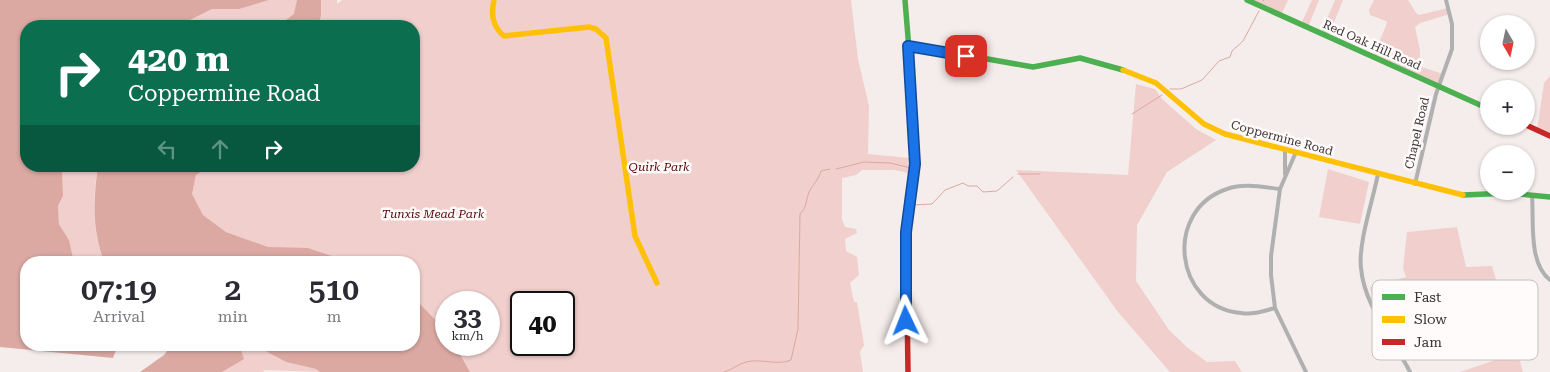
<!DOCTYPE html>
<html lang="en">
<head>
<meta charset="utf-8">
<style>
  body { margin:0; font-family:"Roboto Serif",serif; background:#f2f2f3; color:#2b2b33; height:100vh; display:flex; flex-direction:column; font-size:19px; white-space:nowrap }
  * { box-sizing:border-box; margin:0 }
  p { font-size:16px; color:#7c7c81 }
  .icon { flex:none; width:28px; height:28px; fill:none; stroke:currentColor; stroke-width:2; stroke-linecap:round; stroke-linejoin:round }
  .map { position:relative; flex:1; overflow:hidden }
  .side { position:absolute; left:20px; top:256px; width:400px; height:95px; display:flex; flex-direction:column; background:#fff; border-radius:20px; box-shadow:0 1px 4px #0004 }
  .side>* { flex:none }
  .banner { position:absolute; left:20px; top:20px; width:400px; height:152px; border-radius:20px; box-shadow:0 1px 4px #0004; background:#0b6e4f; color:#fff; overflow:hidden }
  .needle { width:32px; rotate:171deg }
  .fabs { position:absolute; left:1480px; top:15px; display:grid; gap:10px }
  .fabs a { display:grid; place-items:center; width:55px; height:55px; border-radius:50%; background:#fff; box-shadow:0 1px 4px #0004; font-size:25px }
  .speed { position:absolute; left:435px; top:291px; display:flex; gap:10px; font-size:25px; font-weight:700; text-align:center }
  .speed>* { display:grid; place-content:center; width:65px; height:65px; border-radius:50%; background:#fff; box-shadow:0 1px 4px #0004; line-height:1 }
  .speed small { font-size:12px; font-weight:400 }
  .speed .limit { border:2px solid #111; border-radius:8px; background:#fff; color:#111 }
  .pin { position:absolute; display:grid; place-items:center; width:42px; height:42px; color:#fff; margin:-21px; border-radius:10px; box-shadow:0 2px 8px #0006 }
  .me { position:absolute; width:55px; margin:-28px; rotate:358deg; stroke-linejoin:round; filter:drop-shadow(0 0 4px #0008) }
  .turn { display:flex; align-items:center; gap:18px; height:105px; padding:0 25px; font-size:22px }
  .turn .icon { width:65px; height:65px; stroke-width:2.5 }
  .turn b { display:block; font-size:35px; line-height:42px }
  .lanes { display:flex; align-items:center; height:48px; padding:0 25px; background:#0003; justify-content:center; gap:25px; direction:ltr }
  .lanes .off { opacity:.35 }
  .eta { display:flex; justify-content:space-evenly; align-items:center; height:85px; text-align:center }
  .eta b { font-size:30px; font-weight:600; line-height:35px }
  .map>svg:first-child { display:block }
  .green { fill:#f0cfcc; fill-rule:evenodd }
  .water { fill:#dba8a2 }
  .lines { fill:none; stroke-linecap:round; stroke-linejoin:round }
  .stream { stroke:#dba8a2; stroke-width:1 }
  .street { stroke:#b0b0b0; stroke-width:4 }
  .fast { stroke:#4caf50; stroke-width:5.5 }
  .slow { stroke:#ffc107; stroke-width:5.5 }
  .jam { stroke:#c62828; stroke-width:5.5 }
  .route-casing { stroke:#114b97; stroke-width:12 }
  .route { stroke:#1a73e8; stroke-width:9 }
  .labels { text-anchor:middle; stroke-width:5; stroke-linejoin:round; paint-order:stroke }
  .street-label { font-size:12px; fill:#3b3534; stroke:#fefbfa }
  .park-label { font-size:12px; font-style:italic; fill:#5a0508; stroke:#fefbfa }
  .key { fill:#fefbfa; stroke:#c4c0bf; stroke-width:1 }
  .key-label { font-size:14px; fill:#3b3534 }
</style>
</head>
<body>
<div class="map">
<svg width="1550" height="372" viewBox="0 0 1550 372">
  <rect width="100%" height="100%" fill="#f5edec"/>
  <g class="green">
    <path d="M 269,0 L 297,0 L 295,14 L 278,26 L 178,26 L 212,9 L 239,9 Z"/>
    <path d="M 321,0 L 337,0 L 337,4 L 342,0 L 851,0 L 858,59 L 869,106 L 868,154 L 910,158 L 915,163 L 914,174 L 894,170 L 862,170 L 856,175 L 842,178 L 842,219 L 845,227 L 856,229 L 857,233 L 845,239 L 846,251 L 857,257 L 859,275 L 850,283 L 854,302 L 857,302 L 864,345 L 860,352 L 863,372 L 470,372 L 455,345 L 489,345 L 489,302 L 446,302 L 446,338 L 414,307 L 414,262 L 346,262 L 268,247 L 226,232 L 203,215 L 192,194 L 196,175 L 211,166 L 414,166 L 414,26 L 318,26 L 321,16 ZM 521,302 L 564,302 L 564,345 L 521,345 Z"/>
    <path d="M 1247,0 L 1288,0 L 1281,15 Z"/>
    <path d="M 1312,0 L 1319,0 L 1308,27 L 1301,24 Z"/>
    <path d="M 1335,0 L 1343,0 L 1328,37 L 1321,33 Z"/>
    <path d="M 1374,0 L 1408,0 L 1416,13 L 1419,15 L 1448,8 L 1450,14 L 1420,23 L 1415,27 L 1420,50 L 1419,66 L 1443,74 L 1439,86 L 1373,57 L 1387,23 L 1386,21 L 1370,15 L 1369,10 Z"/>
    <path d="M 1550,76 L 1550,136 L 1537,130 L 1544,83 Z"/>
    <path d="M 1136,84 L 1155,89 L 1162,99 L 1196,129 L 1216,140 L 1167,172 L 1137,225 L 1136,281 L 1169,330 L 1188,348 L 1207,362 L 1235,361 L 1242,372 L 1170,372 L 1118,312 L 1016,170 L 1128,175 Z"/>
    <path d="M 62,166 L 98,166 C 92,204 92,226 104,262 L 74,262 L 69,240 L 59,224 L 58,206 L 63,196 Z"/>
    <path d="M 1328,169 L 1369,182 L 1360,224 L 1319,217 Z"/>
    <path d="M 1457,227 L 1466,267 L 1492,266 L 1523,372 L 1460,372 L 1513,354 L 1494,293 L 1451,311 L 1452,316 L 1432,321 L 1413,285 L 1372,296 L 1370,287 L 1406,277 L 1403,268 L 1407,232 Z"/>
    <path d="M 229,345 L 254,345 L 286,362 L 316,369 L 320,372 L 265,370 L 263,372 L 222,372 L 243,359 L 240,347 Z"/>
  </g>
  <g class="water">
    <path d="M 0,0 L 269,0 L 239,9 L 212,9 L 178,26 L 26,26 L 26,166 L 62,166 L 63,196 L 58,206 L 59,224 L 69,240 L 74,262 L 26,262 L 26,345 L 118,345 L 113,358 L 0,347 Z"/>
    <path d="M 297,0 L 321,0 L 321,16 L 318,26 L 278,26 L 294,14 Z"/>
    <path d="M 98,166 L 211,166 L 196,175 L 192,194 L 203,215 L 226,232 L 268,247 L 308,248 L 349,262 L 104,262 C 92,227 93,203 98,166 Z"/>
    <path d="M 414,298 L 444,329 L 446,345 L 455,345 L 470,372 L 320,372 L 316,369 L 286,362 L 254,345 L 414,345 Z"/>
    <path d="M 172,345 L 240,347 L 244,359 L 222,372 L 140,372 L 164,355 Z"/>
  </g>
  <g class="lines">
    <g class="stream">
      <path d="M 1263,1 L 1264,0"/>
      <path d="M 1170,89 L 1181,89 L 1202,80 L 1219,61 L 1230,57 L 1232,51 L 1243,41 L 1259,11"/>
      <path d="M 1132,114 L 1162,95"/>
      <path d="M 836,169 L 864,162 L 890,163 L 911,168"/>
      <path d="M 1018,174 L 1040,174"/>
      <path d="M 914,205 L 932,204 L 945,190 L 963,183 L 968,186 L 977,186 L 983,192 L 997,191 L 1013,177"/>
      <path d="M 724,372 C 732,370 738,364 746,362 C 761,358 778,366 791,360 L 798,329 L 800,214 C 807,207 806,200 809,192 C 813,184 818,181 821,171 L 830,169"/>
    </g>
    <g class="street">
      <path d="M 1296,152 L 1280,189 L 1271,256 L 1271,275 L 1275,308 L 1306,372"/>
      <path d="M 1285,174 L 1285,149"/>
      <path d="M 1378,174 C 1373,200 1358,243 1361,268 C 1364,306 1394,340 1410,372"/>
      <path d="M 1415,184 L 1436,94 L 1452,49 L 1452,24 L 1446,0"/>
      <path d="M 1532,195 C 1534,221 1528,263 1550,280"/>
      <path d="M 1275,308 C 1264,311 1253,315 1241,313 C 1174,307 1163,210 1227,189 C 1244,183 1262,187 1280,189"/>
    </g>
    <g class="fast">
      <path d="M 905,0 L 915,124 L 915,164 L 906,232 L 907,302"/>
      <path d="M 1247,0 L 1489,109"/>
      <path d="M 908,45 L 1033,67 L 1080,58 L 1123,70"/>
      <path d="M 1463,195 L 1510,193 L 1550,197"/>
    </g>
    <g class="slow">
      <path d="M 494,0 C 491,14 492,26 504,36 L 589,27 L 596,29 L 606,38 L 635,236 L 657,283"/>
      <path d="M 1123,70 L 1156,83 L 1204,124 L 1225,134 L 1463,195"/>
    </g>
    <g class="jam">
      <path d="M 1526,125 L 1550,136"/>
      <path d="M 907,302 L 908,372"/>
    </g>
  </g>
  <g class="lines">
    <defs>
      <path id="route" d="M 906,321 L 906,232 L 915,164 L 908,46 L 966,56"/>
    </defs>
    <use href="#route" class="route-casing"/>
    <use href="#route" class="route"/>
  </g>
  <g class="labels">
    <g class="street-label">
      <text transform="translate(1372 45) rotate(24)" y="4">Red Oak Hill Road</text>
      <text transform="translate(1417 133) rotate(-77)" y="4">Chapel Road</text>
      <text transform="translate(1282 138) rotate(15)" y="4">Coppermine Road</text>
    </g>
    <g class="park-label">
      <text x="659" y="171">Quirk Park</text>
      <text x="433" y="218">Tunxis Mead Park</text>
    </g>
  </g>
  <rect x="1372" y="280" width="166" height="80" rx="8" class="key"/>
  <rect x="1382" y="294" width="23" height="6" fill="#4caf50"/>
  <rect x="1382" y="316" width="23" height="7" fill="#ffc107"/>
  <rect x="1382" y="339" width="23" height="6" fill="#c62828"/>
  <g class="key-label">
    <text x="1414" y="302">Fast</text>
    <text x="1414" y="324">Slow</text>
    <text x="1414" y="347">Jam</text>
  </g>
</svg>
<div class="fabs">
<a><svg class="needle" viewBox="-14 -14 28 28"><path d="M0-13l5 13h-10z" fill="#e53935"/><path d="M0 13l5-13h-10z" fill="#7c7c81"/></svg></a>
<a>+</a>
<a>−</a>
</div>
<div class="speed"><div>33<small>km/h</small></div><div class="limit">40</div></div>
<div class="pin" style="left:966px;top:56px;background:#d93025"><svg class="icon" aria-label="arrive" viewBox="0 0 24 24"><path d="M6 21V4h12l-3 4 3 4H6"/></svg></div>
<svg class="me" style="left:906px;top:321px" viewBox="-20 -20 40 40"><path d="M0-17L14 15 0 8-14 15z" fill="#1a73e8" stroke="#fff" stroke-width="4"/></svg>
<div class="banner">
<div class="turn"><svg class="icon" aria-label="right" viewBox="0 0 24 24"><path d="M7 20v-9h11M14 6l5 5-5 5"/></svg><div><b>420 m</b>Coppermine Road</div></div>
<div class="lanes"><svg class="icon off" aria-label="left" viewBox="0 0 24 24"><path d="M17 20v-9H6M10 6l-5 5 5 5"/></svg><svg class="icon off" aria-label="ahead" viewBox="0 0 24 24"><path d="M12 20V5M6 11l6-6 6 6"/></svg><svg class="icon" aria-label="right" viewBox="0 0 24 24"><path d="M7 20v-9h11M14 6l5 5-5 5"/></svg></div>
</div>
<section class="side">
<div class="eta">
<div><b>07:19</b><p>Arrival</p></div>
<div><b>2</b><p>min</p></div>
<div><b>510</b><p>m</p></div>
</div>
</section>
</div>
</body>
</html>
